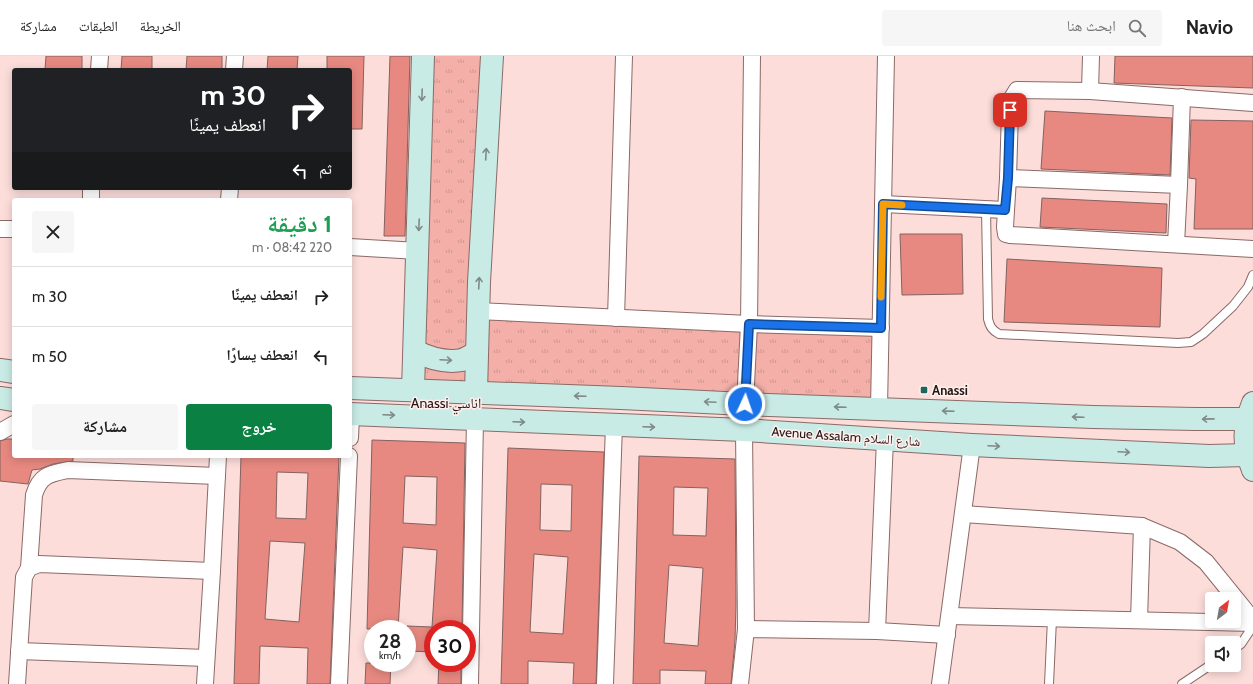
<!DOCTYPE html>
<html lang="ar">
<head>
<meta charset="utf-8">
<style>
  body { margin:0; font-family:Cabin,"Noto Naskh Arabic",sans-serif; background:#f6f6f6; color:#222; direction:rtl; height:100vh; display:flex; flex-direction:column; font-size:15px; white-space:nowrap }
  * { box-sizing:border-box; margin:0 }
  p { font-size:13px; color:#767676 }
  .icon { flex:none; width:22px; height:22px; fill:none; stroke:currentColor; stroke-width:2; stroke-linecap:round; stroke-linejoin:round }
  .map { position:relative; flex:1; overflow:hidden; direction:ltr }
  .panel { position:absolute; left:12px; top:142px; width:340px; height:260px; display:flex; flex-direction:column; background:#fff; border-radius:4px; box-shadow:0 2px 10px #0003; direction:rtl }
  .panel>* { flex:none }
  .hud { position:absolute; left:12px; top:12px; width:340px; height:122px; border-radius:4px; box-shadow:0 2px 10px #0003; direction:rtl; background:#202124; color:#fff; overflow:hidden }
  .needle { width:26px; rotate:31deg }
  .buttons { position:absolute; left:1205px; top:536px; display:grid; gap:8px }
  .buttons a { display:grid; place-items:center; width:36px; height:36px; border-radius:4px; background:#fff; box-shadow:0 2px 10px #0003; font-size:20px }
  .speed { position:absolute; left:364px; top:564px; display:flex; gap:8px; font-size:20px; font-weight:700; text-align:center }
  .speed>* { display:grid; place-content:center; width:52px; height:52px; border-radius:50%; background:#fff; box-shadow:0 2px 10px #0003; line-height:1 }
  .speed small { font-size:10px; font-weight:400 }
  .speed .limit { border:6px solid #d22; background:#fff; color:#111 }
  .pin { position:absolute; display:grid; place-items:center; width:34px; height:34px; color:#fff; margin:-17px; border-radius:8px; box-shadow:0 2px 6px #0006 }
  .me { position:absolute; width:44px; margin:-22px; rotate:3deg; stroke-linejoin:round; filter:drop-shadow(0 0 3px #0008) }
  .turn { display:flex; align-items:center; gap:14px; height:84px; padding:0 20px; font-size:18px }
  .turn .icon { width:52px; height:52px; stroke-width:2.5 }
  .turn b { display:block; font-size:28px; line-height:34px }
  .then { display:flex; align-items:center; height:38px; padding:0 20px; background:#0003; gap:8px; font-size:15px }
  .round { display:grid; place-items:center; flex:none; width:42px; height:42px; border-radius:4px; background:#f6f6f6 }
  .head { display:flex; align-items:center; justify-content:space-between; height:68px; padding:0 20px }
  h1 { font-size:24px; font-weight:700; line-height:30px; color:#1e9e55 }
  .action { display:flex; gap:8px; margin-top:auto; padding:8px 20px }
  .action a { flex:1; height:46px; border-radius:4px; background:#0b8043; color:#fff; font-size:16px; font-weight:700; line-height:46px; text-align:center }
  .action a+a { background:#f6f6f6; color:#222 }
  ul { padding:0; list-style:none }
  li { display:flex; align-items:center; gap:12px; height:60px; padding:0 20px; border-top:1px solid #e0e0e0 }
  li div { flex:1 }
  li b { display:block; font-size:15px }
  li em { font-style:normal }
  header { display:flex; align-items:center; gap:24px; box-sizing:border-box; height:56px; padding:0 20px; background:#fff; border-bottom:1px solid #e0e0e0 }
  header strong { font-size:19px }
  nav { display:flex; gap:22px; margin-inline-start:auto; font-size:14px }
  .search { width:280px; height:36px; background:#f6f6f6; display:flex; align-items:center; gap:10px; box-sizing:border-box; padding:0 14px; border-radius:4px; color:#767676; font-size:15px }
  .map>svg:first-child { display:block }
  .grass { fill:url(#grass-tufts) }
  .building { fill:#e78981; stroke:#83625f; fill-rule:evenodd }
  .lines { fill:none; stroke-linecap:round; stroke-linejoin:round }
  .lane-casing { stroke:#8b6a66; stroke-width:10 }
  .street-casing { stroke:#8b6a66; stroke-width:18 }
  .secondary-casing { stroke:#8b6a66; stroke-width:24 }
  .lane { stroke:#fff; stroke-width:8 }
  .street { stroke:#fff; stroke-width:16 }
  .secondary { stroke:#c9ebe6; stroke-width:22 }
  .oneway { stroke:#7f8b88 }
  .route-casing { stroke:#114b97; stroke-width:10 }
  .route { stroke:#1a73e8; stroke-width:7 }
  .slow { stroke:#f59e0b; stroke-width:7 }
  .poi-dot { fill:#1d665c; stroke:#ffefed; stroke-width:1.5 }
  .labels { text-anchor:middle; stroke-width:3; stroke-linejoin:round; paint-order:stroke }
  .poi-label { font-size:13px; font-weight:bold; fill:#241615; stroke:#ffefed; text-anchor:start }
  .street-label { font-size:13px; fill:#241615; stroke:#ffefed }
  .neighbourhood-label { font-size:14px; fill:#241615; stroke:#ffefed }
</style>
</head>
<body>
<header>
<strong>Navio</strong>
<div class="search"><svg class="icon" aria-label="search" viewBox="0 0 24 24"><circle cx="10" cy="10" r="6"/><path d="M15 15l6 6"/></svg>ابحث هنا</div>
<nav><a>الخريطة</a><a>الطبقات</a><a>مشاركة</a></nav>
</header>
<div class="map">
<svg width="1253" height="628" viewBox="0 0 1253 628">
  <defs>
    <pattern id="grass-tufts" width="24" height="20" patternUnits="userSpaceOnUse"><rect width="24" height="20" fill="#f4afa8"/><path d="M3 7l-1-3M5 7V3M7 7l1-3M15 17l-1-3M17 17v-4M19 17l1-3" fill="none" stroke="#d19690"/></pattern>
  </defs>
  <rect width="100%" height="100%" fill="#fcddda"/>
  <path class="grass" d="M 425,0 L 485,0 L 477,255 L 881,272 L 879,352 L 413,334 Z"/>
  <g class="building">
    <path d="M 46,0 L 82,0 L 82,14 L 45,14 Z"/>
    <path d="M 122,0 L 152,0 L 152,14 L 121,14 Z"/>
    <path d="M 187,0 L 222,0 L 222,14 L 186,14 Z"/>
    <path d="M 268,0 L 298,0 L 297,14 L 267,14 Z"/>
    <path d="M 327,0 L 364,0 L 362,73 L 350,73 L 350,14 L 327,14 Z"/>
    <path d="M 390,0 L 410,0 L 405,180 L 384,180 Z"/>
    <path d="M 1115,0 L 1253,0 L 1253,32 L 1114,27 Z"/>
    <path d="M 1045,55 L 1172,62 L 1170,119 L 1041,113 Z"/>
    <path d="M 1191,64 L 1253,65 L 1253,173 L 1194,173 L 1196,123 L 1189,122 Z"/>
    <path d="M 1042,142 L 1167,148 L 1166,177 L 1040,171 Z"/>
    <path d="M 900,178 L 962,178 L 963,238 L 902,239 Z"/>
    <path d="M 1007,203 L 1162,212 L 1160,271 L 1004,266 Z"/>
    <path d="M 7,383 L 14,383 L 14,400 L 73,400 L 73,405 L 53,408 L 40,413 L 32,414 L 28,428 L 0,425 L 0,385 Z"/>
    <path d="M 372,384 L 465,387 L 462,573 L 433,573 L 433,596 L 407,595 L 407,570 L 432,571 L 437,494 L 403,491 L 398,573 L 367,573 ZM 405,420 L 437,421 L 436,469 L 403,467 Z"/>
    <path d="M 508,392 L 604,396 L 596,628 L 573,628 L 574,607 L 528,605 L 528,628 L 501,628 ZM 541,428 L 572,429 L 571,475 L 540,474 ZM 534,498 L 568,501 L 563,578 L 530,576 Z"/>
    <path d="M 241,400 L 339,400 L 330,628 L 307,628 L 308,592 L 260,590 L 259,628 L 234,628 ZM 277,416 L 308,417 L 306,463 L 276,462 ZM 270,485 L 305,487 L 299,566 L 265,563 Z"/>
    <path d="M 639,400 L 735,403 L 736,549 L 735,584 L 731,628 L 705,628 L 706,615 L 660,614 L 660,628 L 633,628 ZM 674,431 L 708,432 L 706,480 L 673,479 ZM 669,509 L 703,512 L 698,590 L 664,587 Z"/>
    <path d="M 366,607 L 391,607 L 390,628 L 365,628 Z"/>
    <path d="M 439,607 L 461,607 L 461,628 L 438,628 Z"/>
  </g>
  <g class="lines">
    <defs>
      <g id="lane">
        <path d="M 986,153 L 988,263 C 990,271 992,274 999,278 L 1178,287 L 1191,286 L 1203,278 L 1233,250 L 1248,231 L 1253,219"/>
        <path d="M 1234,593 L 1241,588 L 1253,570"/>
        <path d="M 1049,628 L 1052,563"/>
        <path d="M 1182,628 L 1212,608"/>
      </g>
      <g id="street">
        <path d="M 99,14 L 100,0"/>
        <path d="M 234,14 L 235,0"/>
        <path d="M 1090,35 L 1091,0"/>
        <path d="M 1253,47 L 1090,35 L 1017,34 L 1012,42 L 1010,54 L 1008,122 L 1005,171 L 1006,178 L 1010,179 L 1253,193"/>
        <path d="M 1008,122 L 1179,129"/>
        <path d="M 91,144 L 91,132"/>
        <path d="M 229,144 L 230,132"/>
        <path d="M 883,148 L 1005,154"/>
        <path d="M 0,173 L 14,173"/>
        <path d="M 1176,188 L 1179,129 L 1182,41"/>
        <path d="M 350,191 L 418,195"/>
        <path d="M 477,255 L 749,268 L 881,272"/>
        <path d="M 616,262 L 624,0"/>
        <path d="M 745,348 L 749,268 L 752,0"/>
        <path d="M 879,352 L 886,0"/>
        <path d="M 744,374 L 746,573"/>
        <path d="M 0,376 L 14,368"/>
        <path d="M 350,382 L 351,358"/>
        <path d="M 963,458 L 1142,470 L 1180,486 L 1206,506 L 1253,564"/>
        <path d="M 29,512 L 34,439 C 40,419 49,418 68,414 L 217,420"/>
        <path d="M 950,560 L 1253,567"/>
        <path d="M 1139,564 L 1142,470"/>
        <path d="M 877,575 L 885,383"/>
        <path d="M 19,595 L 206,602"/>
        <path d="M 17,628 L 24,521 L 29,512 L 39,508 L 212,515"/>
        <path d="M 205,628 L 212,515 L 218,400"/>
        <path d="M 339,628 L 349,400"/>
        <path d="M 470,628 L 475,364"/>
        <path d="M 605,628 L 614,369"/>
        <path d="M 740,628 L 746,573 L 877,575 L 947,579"/>
        <path d="M 940,628 L 972,389"/>
      </g>
      <g id="secondary">
        <path d="M 415,295 C 429,302 446,307 462,304 C 467,302 472,299 476,297"/>
        <path d="M 0,314 L 14,316"/>
        <path d="M 350,332 L 621,342 L 745,348 L 1093,361 L 1196,363 L 1247,363"/>
        <path d="M 413,334 L 423,0"/>
        <path d="M 476,336 L 479,226 L 492,0"/>
        <path d="M 0,342 L 14,344"/>
        <path d="M 1253,347 C 1243,373 1243,388 1253,414"/>
        <path d="M 350,358 L 744,374 L 972,389 L 1209,400 L 1247,399"/>
      </g>
    </defs>
    <use href="#lane" class="lane-casing"/>
    <use href="#street" class="street-casing"/>
    <use href="#secondary" class="secondary-casing"/>
    <use href="#lane" class="lane"/>
    <use href="#street" class="street"/>
    <use href="#secondary" class="secondary"/>
  </g>
  <defs><path id="oneway-shaft" d="M-6 0H5M1.5-3L5.5 0L1.5 3" fill="none" stroke-width="1.6" stroke-linecap="round" stroke-linejoin="round"/></defs>
  <g class="oneway">
    <use href="#oneway-shaft" transform="translate(422 39) rotate(92)"/>
    <use href="#oneway-shaft" transform="translate(486 98) rotate(-87)"/>
    <use href="#oneway-shaft" transform="translate(419 169) rotate(92)"/>
    <use href="#oneway-shaft" transform="translate(479 227) rotate(-87)"/>
    <use href="#oneway-shaft" transform="translate(446 304) rotate(3)"/>
    <use href="#oneway-shaft" transform="translate(580 340) rotate(-178)"/>
    <use href="#oneway-shaft" transform="translate(710 346) rotate(-177)"/>
    <use href="#oneway-shaft" transform="translate(840 351) rotate(-178)"/>
    <use href="#oneway-shaft" transform="translate(948 355) rotate(-178)"/>
    <use href="#oneway-shaft" transform="translate(389 359) rotate(2)"/>
    <use href="#oneway-shaft" transform="translate(1078 361) rotate(-178)"/>
    <use href="#oneway-shaft" transform="translate(1208 363) rotate(179)"/>
    <use href="#oneway-shaft" transform="translate(519 366) rotate(2)"/>
    <use href="#oneway-shaft" transform="translate(649 371) rotate(2)"/>
    <use href="#oneway-shaft" transform="translate(994 390) rotate(3)"/>
    <use href="#oneway-shaft" transform="translate(1124 396) rotate(3)"/>
  </g>
  <g class="lines">
    <defs>
      <path id="route" d="M 745,348 L 749,268 L 881,272 L 883,148 L 1005,154 L 1008,122 L 1010,54"/>
    </defs>
    <use href="#route" class="route-casing"/>
    <use href="#route" class="route"/>
    <path class="slow" d="M 881,241 L 883,148 L 902,149"/>
  </g>
  <rect class="poi-dot" x="920" y="330" width="8" height="8" rx="2"/>
  <g class="labels">
    <g class="poi-label">
      <text x="932" y="339">Anassi</text>
    </g>
    <g class="street-label">
      <text transform="translate(846 380) rotate(4)" y="5">Avenue Assalam شارع السلام</text>
    </g>
    <g class="neighbourhood-label">
      <text x="446" y="352">Anassi اناسي</text>
    </g>
  </g>
</svg>
<div class="buttons">
<a><svg class="needle" viewBox="-14 -14 28 28"><path d="M0-13l5 13h-10z" fill="#e53935"/><path d="M0 13l5-13h-10z" fill="#767676"/></svg></a>
<a><svg class="icon" aria-label="sound" viewBox="0 0 24 24"><path d="M4 9h4l5-4v14l-5-4H4zM17 9q2 3 0 6"/></svg></a>
</div>
<div class="speed"><div>28<small>km/h</small></div><div class="limit">30</div></div>
<div class="pin" style="left:1010px;top:54px;background:#d93025"><svg class="icon" aria-label="arrive" viewBox="0 0 24 24"><path d="M6 21V4h12l-3 4 3 4H6"/></svg></div>
<svg class="me" style="left:745px;top:348px" viewBox="-20 -20 40 40"><circle r="17" fill="#1a73e8" stroke="#fff" stroke-width="3"/><path d="M0-11L8 9 0 5-8 9z" fill="#fff"/></svg>
<div class="hud">
<div class="turn"><svg class="icon" aria-label="right" viewBox="0 0 24 24"><path d="M7 20v-9h11M14 6l5 5-5 5"/></svg><div><b>30 m</b>انعطف يمينًا</div></div>
<div class="then">ثم<svg class="icon" aria-label="left" viewBox="0 0 24 24"><path d="M17 20v-9H6M10 6l-5 5 5 5"/></svg></div>
</div>
<section class="panel">
<div class="head"><div><h1>1 دقيقة</h1><p>220 m · 08:42</p></div><a class="round"><svg class="icon" aria-label="close" viewBox="0 0 24 24"><path d="M6 6l12 12M18 6L6 18"/></svg></a></div>
<ul>
<li><svg class="icon" aria-label="right" viewBox="0 0 24 24"><path d="M7 20v-9h11M14 6l5 5-5 5"/></svg><div><b>انعطف يمينًا</b></div><em>30 m</em></li>
<li><svg class="icon" aria-label="left" viewBox="0 0 24 24"><path d="M17 20v-9H6M10 6l-5 5 5 5"/></svg><div><b>انعطف يسارًا</b></div><em>50 m</em></li>
</ul>
<div class="action"><a>خروج</a><a>مشاركة</a></div>
</section>
</div>
</body>
</html>
